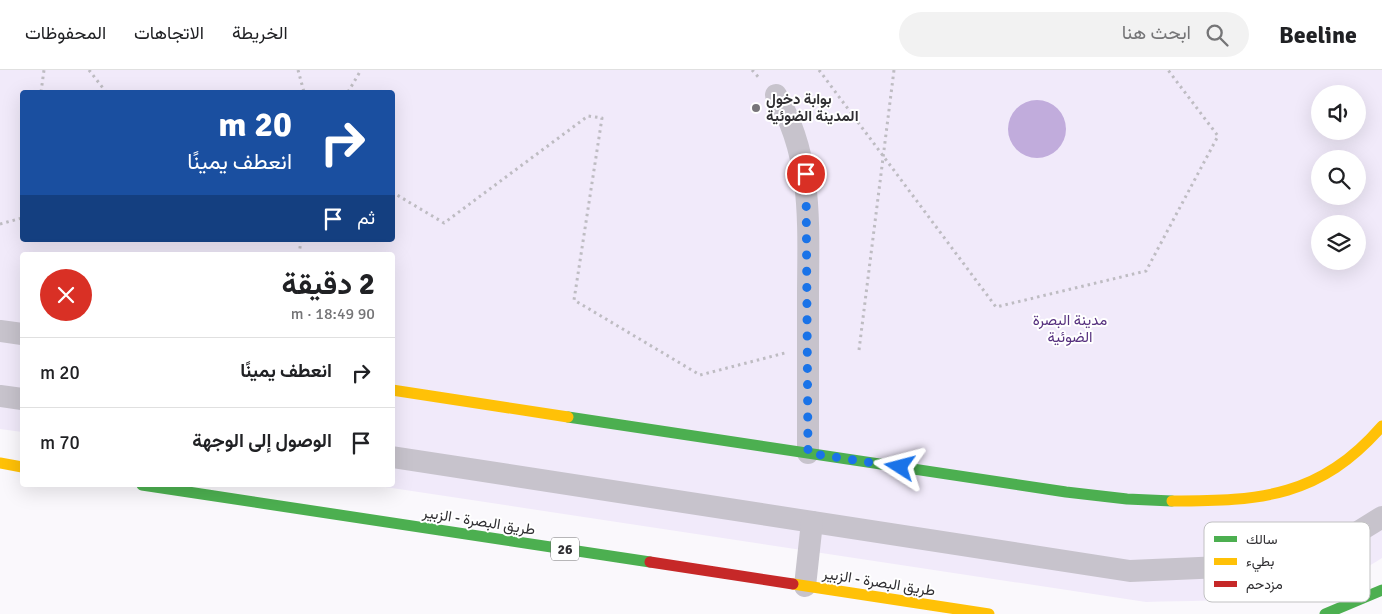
<!DOCTYPE html>
<html lang="ar">
<head>
<meta charset="utf-8">
<style>
  body { margin:0; font-family:Signika,Vazirmatn,sans-serif; background:#f2f2f2; color:#202124; direction:rtl; height:100vh; display:flex; flex-direction:column; font-size:19px; white-space:nowrap }
  * { box-sizing:border-box; margin:0 }
  p { font-size:16px; color:#757577 }
  .icon { flex:none; width:28px; height:28px; fill:none; stroke:currentColor; stroke-width:2; stroke-linecap:round; stroke-linejoin:round }
  .map { position:relative; flex:1; overflow:hidden; direction:ltr }
  .side { position:absolute; left:20px; top:182px; width:375px; height:235px; display:flex; flex-direction:column; background:#fff; border-radius:5px; box-shadow:0 5px 20px #0002; direction:rtl }
  .side>* { flex:none }
  .banner { position:absolute; left:20px; top:20px; width:375px; height:152px; border-radius:5px; box-shadow:0 5px 20px #0002; direction:rtl; background:#1a4fa0; color:#fff; overflow:hidden }
  .controls { position:absolute; left:1311px; top:15px; display:grid; gap:10px }
  .controls a { display:grid; place-items:center; width:55px; height:55px; border-radius:50%; background:#fff; box-shadow:0 5px 20px #0002; font-size:25px }
  .pin { position:absolute; display:grid; place-items:center; width:42px; height:42px; color:#fff; margin:-21px; border:2px solid #fff; border-radius:50%; box-shadow:0 1px 5px #0007 }
  .me { position:absolute; width:55px; margin:-28px; rotate:279deg; stroke-linejoin:round; filter:drop-shadow(0 0 4px #0008) }
  .turn { display:flex; align-items:center; gap:18px; height:105px; padding:0 20px; font-size:22px }
  .turn .icon { width:65px; height:65px; stroke-width:2.5 }
  .turn b { display:block; font-size:35px; line-height:42px }
  .then { display:flex; align-items:center; height:48px; padding:0 20px; background:#0003; gap:10px; font-size:19px }
  .round { display:grid; place-items:center; flex:none; width:52px; height:52px; border-radius:26px; background:#f2f2f2 }
  .headline { display:flex; align-items:center; justify-content:space-between; height:85px; padding:0 20px }
  h1 { font-size:30px; font-weight:700; line-height:38px }
  ul { padding:0; list-style:none }
  li { display:flex; align-items:center; gap:15px; height:70px; padding:0 20px; border-top:1px solid #e0e0e0 }
  li div { flex:1 }
  li b { display:block; font-size:19px }
  li em { font-style:normal }
  header { display:flex; align-items:center; gap:30px; box-sizing:border-box; height:70px; padding:0 25px; background:#fff; border-bottom:1px solid #e0e0e0 }
  header strong { font-size:24px }
  nav { display:flex; gap:28px; margin-inline-start:auto; font-size:18px }
  .search { width:350px; height:45px; background:#f2f2f2; display:flex; align-items:center; gap:12px; box-sizing:border-box; padding:0 18px; border-radius:28px; color:#757577; font-size:19px }
  .map>svg:first-child { display:block }
  .green { fill:#f1eafa; fill-rule:evenodd }
  .water { fill:#c1acdc }
  .lines { fill:none; stroke-linecap:round; stroke-linejoin:round }
  .path { stroke:#bebcc2; stroke-width:3; stroke-dasharray:2.5 4; stroke-linecap:butt }
  .street { stroke:#c7c3cc; stroke-width:22 }
  .fast { stroke:#4caf50; stroke-width:11 }
  .slow { stroke:#ffc107; stroke-width:11 }
  .jam { stroke:#c62828; stroke-width:11 }
  .route { stroke:#1a73e8; stroke-width:9; stroke-dasharray:0 16.2 }
  .poi-dot { fill:#777579; stroke:#fff; stroke-width:2 }
  .labels { text-anchor:middle; stroke-width:4; stroke-linejoin:round; paint-order:stroke }
  .shield { fill:#fff; stroke:#6e6d70; stroke-width:1 }
  .shield-label { font-size:14px; font-weight:bold; fill:#302f32 }
  .poi-label { font-size:15px; font-weight:bold; fill:#302f32; stroke:#fff; text-anchor:start }
  .park-label { font-size:15px; fill:#56307e; stroke:#fff }
  .street-label { font-size:15px; fill:#302f32; stroke:#fff }
  .key { fill:#fff; stroke:#c1c1c2; stroke-width:1 }
  .key-label { font-size:14px; fill:#302f32 }
</style>
</head>
<body>
<header>
<strong>Beeline</strong>
<div class="search"><svg class="icon" aria-label="search" viewBox="0 0 24 24"><circle cx="10" cy="10" r="6"/><path d="M15 15l6 6"/></svg>ابحث هنا</div>
<nav><a>الخريطة</a><a>الاتجاهات</a><a>المحفوظات</a></nav>
</header>
<div class="map">
<svg width="1382" height="544" viewBox="0 0 1382 544">
  <rect width="100%" height="100%" fill="#faf8fc"/>
  <path class="green" d="M 0,0 L 1382,0 L 1382,488 C 1314,533 1225,530 1146,532 L 372,415 L 392,415 L 392,185 L 22,185 L 22,362 L 0,359 ZM 22,22 L 392,22 L 392,170 L 22,170 ZM 1320,24 L 1358,24 L 1358,61 L 1320,61 ZM 1320,89 L 1358,89 L 1358,126 L 1320,126 ZM 1320,154 L 1358,154 L 1358,191 L 1320,191 Z"/>
  <circle class="water" cx="1037" cy="59" r="29"/>
  <g class="lines">
    <g class="path">
      <path d="M 89,0 L 106,22"/>
      <path d="M 298,0 L 304,22"/>
      <path d="M 752,0 L 760,9"/>
      <path d="M 819,0 L 996,237 L 1146,201 L 1218,66 L 1168,0"/>
      <path d="M 41,22 L 44,0"/>
      <path d="M 348,22 L 361,0"/>
      <path d="M 392,122 L 444,153 L 588,46 L 602,48 L 574,230 L 700,305 L 785,283"/>
      <path d="M 0,154 L 22,148"/>
      <path d="M 299,185 L 301,170"/>
      <path d="M 859,280 L 894,0"/>
    </g>
    <g class="street">
      <path d="M 776,25 C 814,87 808,159 808,228 C 808,280 808,331 808,383"/>
      <path d="M 0,261 L 22,264"/>
      <path d="M 0,326 L 22,329"/>
      <path d="M 392,387 L 1130,501 L 1268,495 L 1307,486 L 1345,470 L 1382,447"/>
      <path d="M 805,516 L 812,452"/>
    </g>
    <g class="fast">
      <path d="M 568,347 L 1066,422 L 1127,429 L 1172,431"/>
      <path d="M 142,415 L 650,492"/>
      <path d="M 1325,544 L 1382,520"/>
    </g>
    <g class="slow">
      <path d="M 392,320 L 568,347"/>
      <path d="M 0,393 L 22,397"/>
      <path d="M 1172,431 C 1262,431 1320,427 1382,356"/>
      <path d="M 793,514 L 989,544"/>
    </g>
    <path class="jam" d="M 650,492 L 793,514"/>
  </g>
  <g class="lines">
    <path class="route" d="M 806,104 L 808,383 L 900,397"/>
  </g>
  <circle class="poi-dot" cx="756" cy="38" r="5"/>
  <g class="labels">
    <rect class="shield" x="551" y="467.5" width="28" height="23" rx="4"/>
    <g class="shield-label">
      <text x="565" y="484">26</text>
    </g>
    <g class="poi-label">
      <text x="766" y="34">بوابة دخول<tspan x="766" dy="17">المدينة الضوئية</tspan></text>
    </g>
    <g class="park-label">
      <text x="1070" y="255">مدينة البصرة<tspan x="1070" dy="17">الضوئية</tspan></text>
    </g>
    <g class="street-label">
      <text transform="translate(479 451) rotate(9)" y="5">طريق البصرة - الزبير</text>
      <text transform="translate(879 512) rotate(9)" y="5">طريق البصرة - الزبير</text>
    </g>
  </g>
  <rect x="1204" y="452" width="166" height="80" rx="8" class="key"/>
  <rect x="1214" y="466" width="23" height="6" fill="#4caf50"/>
  <rect x="1214" y="488" width="23" height="7" fill="#ffc107"/>
  <rect x="1214" y="511" width="23" height="6" fill="#c62828"/>
  <g class="key-label">
    <text x="1246" y="474">سالك</text>
    <text x="1246" y="496">بطيء</text>
    <text x="1246" y="519">مزدحم</text>
  </g>
</svg>
<div class="controls">
<a><svg class="icon" aria-label="sound" viewBox="0 0 24 24"><path d="M4 9h4l5-4v14l-5-4H4zM17 9q2 3 0 6"/></svg></a>
<a><svg class="icon" aria-label="search" viewBox="0 0 24 24"><circle cx="10" cy="10" r="6"/><path d="M15 15l6 6"/></svg></a>
<a><svg class="icon" aria-label="layers" viewBox="0 0 24 24"><path d="M12 4l9 5-9 5-9-5zM3 14l9 5 9-5"/></svg></a>
</div>
<div class="pin" style="left:806px;top:104px;background:#d93025"><svg class="icon" aria-label="arrive" viewBox="0 0 24 24"><path d="M6 21V4h12l-3 4 3 4H6"/></svg></div>
<svg class="me" style="left:900px;top:397px" viewBox="-20 -20 40 40"><path d="M0-17L14 15 0 8-14 15z" fill="#1a73e8" stroke="#fff" stroke-width="4"/></svg>
<div class="banner">
<div class="turn"><svg class="icon" aria-label="right" viewBox="0 0 24 24"><path d="M7 20v-9h11M14 6l5 5-5 5"/></svg><div><b>20 m</b>انعطف يمينًا</div></div>
<div class="then">ثم<svg class="icon" aria-label="arrive" viewBox="0 0 24 24"><path d="M6 21V4h12l-3 4 3 4H6"/></svg></div>
</div>
<section class="side">
<div class="headline"><div><h1>2 دقيقة</h1><p>90 m · 18:49</p></div><a class="round" style="background:#d93025;color:#fff"><svg class="icon" aria-label="close" viewBox="0 0 24 24"><path d="M6 6l12 12M18 6L6 18"/></svg></a></div>
<ul>
<li><svg class="icon" aria-label="right" viewBox="0 0 24 24"><path d="M7 20v-9h11M14 6l5 5-5 5"/></svg><div><b>انعطف يمينًا</b></div><em>20 m</em></li>
<li><svg class="icon" aria-label="arrive" viewBox="0 0 24 24"><path d="M6 21V4h12l-3 4 3 4H6"/></svg><div><b>الوصول إلى الوجهة</b></div><em>70 m</em></li>
</ul>
</section>
</div>
</body>
</html>
